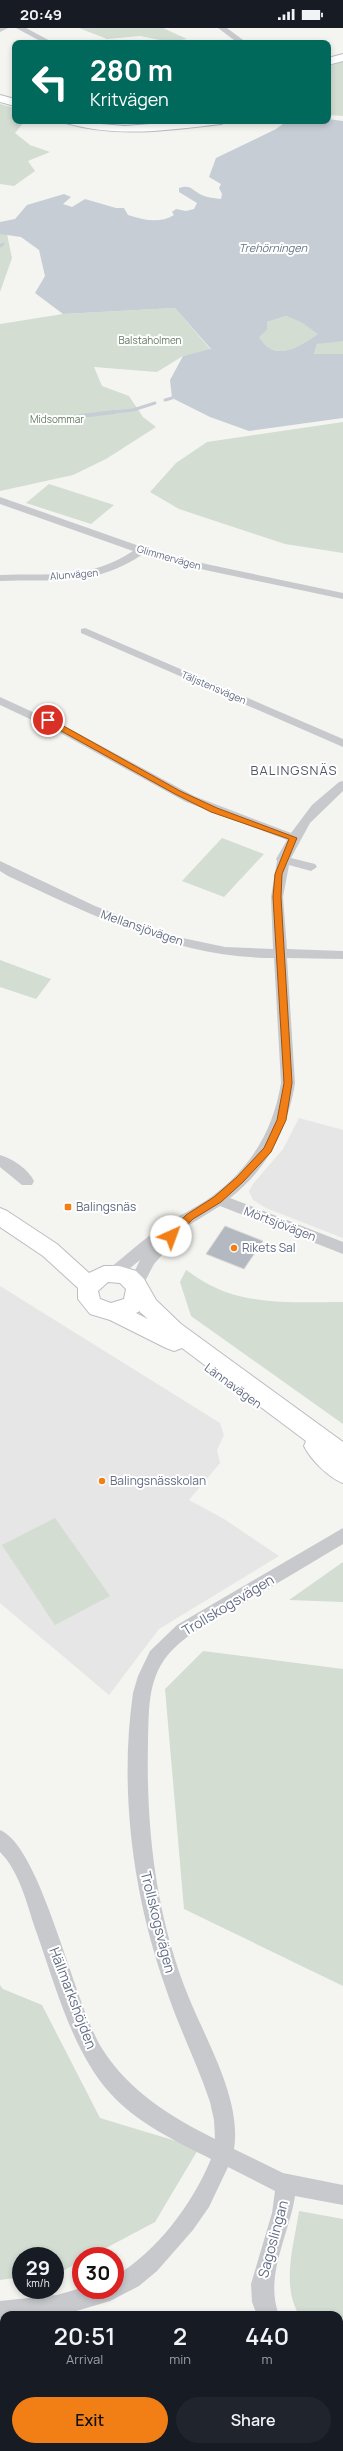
<!DOCTYPE html>
<html lang="en">
<head>
<meta charset="utf-8">
<style>
  body { margin:0; font-family:Manrope,sans-serif; background:#20242c; color:#f1f3f6; height:100vh; display:flex; flex-direction:column; font-size:15px; white-space:nowrap }
  * { box-sizing:border-box; margin:0 }
  p { font-size:13px; color:#9ea1a6 }
  .icon { flex:none; width:22px; height:22px; fill:none; stroke:currentColor; stroke-width:2; stroke-linecap:round; stroke-linejoin:round }
  .map { position:relative; flex:1; overflow:hidden }
  .sheet { position:absolute; left:0px; top:2283px; width:343px; height:140px; display:flex; flex-direction:column; background:#171b24; border-radius:12px 12px 0 0; box-shadow:0 2px 6px #0003 }
  .sheet>* { flex:none }
  .banner { position:absolute; left:12px; top:12px; width:319px; height:84px; border-radius:8px; box-shadow:0 2px 6px #0003; background:#00695c; color:#fff; overflow:hidden }
  .speed { position:absolute; left:12px; top:2219px; display:flex; gap:8px; font-size:20px; font-weight:700; text-align:center }
  .speed>* { display:grid; place-content:center; width:52px; height:52px; border-radius:50%; background:#171b24; box-shadow:0 2px 6px #0003; line-height:1 }
  .speed small { font-size:10px; font-weight:400 }
  .speed .limit { border:6px solid #d22; background:#fff; color:#111 }
  .pin { position:absolute; display:grid; place-items:center; width:34px; height:34px; color:#fff; margin:-17px; border:2px solid #fff; border-radius:50%; box-shadow:0 1px 4px #0007 }
  .me { position:absolute; width:44px; margin:-22px; rotate:43deg; stroke-linejoin:round; filter:drop-shadow(0 0 3px #0008) }
  .turn { display:flex; align-items:center; gap:14px; height:84px; padding:0 12px; font-size:18px }
  .turn .icon { width:52px; height:52px; stroke-width:2.5 }
  .turn b { display:block; font-size:28px; line-height:34px }
  .eta { display:flex; justify-content:space-evenly; align-items:center; height:68px; text-align:center }
  .eta b { font-size:24px; font-weight:600; line-height:28px }
  .button { display:flex; gap:8px; margin-top:auto; padding:8px 12px }
  .button a { flex:1; height:46px; border-radius:24px; background:#f27f15; color:#111; font-size:16px; font-weight:600; line-height:46px; text-align:center }
  .button a+a { background:#20242c; color:#f1f3f6 }
  .status { display:flex; justify-content:space-between; align-items:center; height:28px; padding:0 20px; background:#171b24; direction:ltr }
  .status svg { height:11px; fill:currentColor }
  .map>svg:first-child { display:block }
  .built { fill:#e5e6e5 }
  .green { fill:#d3ddd2 }
  .water { fill:#c7cdd5; fill-rule:evenodd }
  .lines { fill:none; stroke-linecap:round; stroke-linejoin:round }
  .stream-far1 { stroke:#c7cdd5; stroke-width:3 }
  .stream { stroke:#c7cdd5; stroke-width:4 }
  .building { fill:#b4b8c0; stroke:#d6d7d4 }
  .secondary-casing { stroke:#bbbdc3; stroke-width:2 }
  .street { fill:#c7c9cd; fill-rule:evenodd }
  .secondary { fill:#fff; fill-rule:evenodd }
  .route { fill:#f27f15; stroke:#9d530e }
  .poi-dot { fill:#f27f15; stroke:#fff; stroke-width:1.5 }
  .labels { text-anchor:middle; stroke-width:4; stroke-linejoin:round; paint-order:stroke }
  .far-park-label { font-size:10px; fill:#617b62; stroke:#fff }
  .far-street-label { font-size:10px; fill:#626c85; stroke:#fff }
  .far-water-label { font-size:11px; font-style:italic; fill:#627489; stroke:#fff }
  .street-label { font-size:12px; fill:#626c85; stroke:#fff }
  .poi-label { font-size:12px; fill:#626c85; stroke:#fff; text-anchor:start }
  .neighbourhood-label { font-size:13px; letter-spacing:1px; fill:#505869; stroke:#fff }
  .near-street-label { font-size:14px; fill:#626c85; stroke:#fff }
</style>
</head>
<body>
<div class="status"><b>20:49</b><svg viewBox="0 0 49 12"><path d="M0 12V9h3v3zM5 12V6h3v6zM10 12V3h3v9zM15 12V0h3v12zM26 1h20v11H26zM47 4h2v5h-2z"/></svg></div>
<div class="map">
<svg width="343" height="2423" viewBox="0 0 343 2423">
  <rect width="100%" height="100%" fill="#f4f5f1"/>
  <g class="built">
    <path d="M 299,1090 L 343,1102 L 343,1210 L 266,1180 L 253,1172 L 249,1163 L 253,1156 L 283,1121 Z"/>
    <path d="M 0,1258 L 220,1395 L 224,1407 L 217,1422 L 220,1435 L 189,1472 L 224,1491 L 279,1528 L 159,1601 L 109,1667 L 0,1575 Z"/>
  </g>
  <g class="green">
    <path d="M 79,0 L 163,0 L 187,11 L 170,14 L 140,8 L 107,11 Z"/>
    <path d="M 343,33 L 343,88 L 328,87 L 328,39 Z"/>
    <path d="M 0,76 L 15,80 L 15,93 L 24,94 L 15,105 L 30,117 L 50,124 L 28,133 L 35,143 L 14,158 L 0,156 Z"/>
    <path d="M 0,206 L 7,206 L 12,230 L 0,264 Z"/>
    <path d="M 175,280 L 211,322 L 183,328 L 157,344 L 94,339 L 102,358 L 129,368 L 143,389 L 156,399 L 106,431 L 73,447 L 0,463 L 0,296 L 63,286 Z"/>
    <path d="M 286,288 L 302,295 L 319,306 C 300,319 275,335 258,309 L 267,302 L 267,294 Z"/>
    <path d="M 333,312 L 343,313 L 343,326 L 314,326 L 317,316 Z"/>
    <path d="M 343,394 L 343,525 L 285,516 L 179,481 L 150,464 L 176,435 L 207,414 Z"/>
    <path d="M 49,456 L 114,477 L 91,496 L 26,475 Z"/>
    <path d="M 222,810 L 264,826 L 224,869 L 182,853 Z"/>
    <path d="M 0,932 L 51,951 L 36,971 L 0,959 Z"/>
    <path d="M 186,1242 C 194,1247 203,1254 212,1258 C 251,1278 301,1274 343,1274 L 343,1396 L 191,1288 L 180,1254 Z"/>
    <path d="M 55,1490 L 110,1568 L 55,1597 L 2,1517 Z"/>
    <path d="M 343,1534 L 343,1574 L 289,1572 Z"/>
    <path d="M 203,1623 L 343,1641 L 343,1958 L 184,1881 L 165,1661 Z"/>
    <path d="M 0,1957 L 3,1961 L 42,1977 L 100,2090 L 199,2120 L 155,2194 L 91,2228 L 81,2228 L 81,2233 L 63,2243 L 55,2244 L 55,2228 L 21,2228 L 21,2249 L 0,2252 Z"/>
    <path d="M 299,2183 L 343,2191 L 343,2332 L 339,2328 L 339,2287 L 299,2287 C 281,2256 294,2217 299,2183 Z"/>
  </g>
  <path class="water" d="M 328,91 L 343,93 L 343,313 L 317,316 L 314,326 L 343,326 L 343,390 L 249,403 L 210,389 L 172,370 L 170,352 L 183,328 L 211,321 L 175,280 L 63,286 L 35,265 L 45,248 L 39,222 L 21,209 L 0,206 L 0,194 L 15,191 L 27,177 L 64,166 L 71,169 L 63,176 L 72,179 L 85,171 L 116,180 L 124,180 L 128,187 C 144,192 159,196 174,187 L 172,184 L 176,181 L 186,183 L 194,181 L 197,175 L 179,164 L 179,160 C 192,156 192,163 202,167 C 208,170 215,170 221,171 L 222,166 L 219,160 L 221,156 L 209,149 L 216,130 L 276,101 L 287,93 L 328,93 ZM 286,288 L 302,295 L 318,306 C 300,319 274,335 259,309 L 267,302 L 267,294 Z"/>
  <g class="lines">
    <g class="stream-far1">
      <path d="M 0,218 L 3,216"/>
      <path d="M 165,372 L 172,370"/>
      <path d="M 105,385 L 133,382 L 155,375"/>
    </g>
    <path class="stream" d="M 49,392 L 114,384"/>
  </g>
  <path class="building" d="M 225,1198 L 263,1213 L 244,1241 L 206,1226 Z"/>
  <g class="lines">
    <defs>
      <g id="secondary">
        <path d="M 343,26 L 343,33 L 328,37 L 328,30 Z"/>
        <path d="M 0,67 L 15,71 L 15,78 L 0,74 Z"/>
        <path d="M 64,93 L 125,98 L 188,93 L 227,93 L 221,96 C 168,102 118,110 66,95 Z"/>
        <path d="M 0,1180 L 7,1183 L 57,1216 L 89,1245 L 104,1238 L 119,1238 L 136,1243 L 144,1251 L 156,1272 L 181,1296 L 343,1414 L 343,1455 C 329,1450 311,1432 304,1418 L 306,1413 L 182,1320 L 174,1323 L 166,1320 L 110,1292 L 90,1286 L 78,1271 L 78,1260 L 43,1228 L 0,1199 ZM 108,1254 L 120,1255 L 126,1261 L 124,1271 L 111,1275 L 100,1271 L 98,1263 ZM 140,1283 L 140,1284 L 148,1291 L 136,1285 Z"/>
      </g>
    </defs>
    <use href="#secondary" class="secondary-casing"/>
    <g class="street">
      <path d="M 0,0 L 8,0 L 0,4 Z"/>
      <path d="M 16,0 L 26,0 L 54,15 L 44,15 Z"/>
      <path d="M 218,0 L 227,0 L 247,15 L 238,15 Z"/>
      <path d="M 0,469 L 145,520 L 206,536 L 343,565 L 343,571 L 205,542 L 143,526 C 95,559 55,551 0,553 L 0,547 C 49,545 90,552 133,523 L 0,476 Z"/>
      <path d="M 85,600 L 343,711 L 343,719 L 81,605 L 81,601 Z"/>
      <path d="M 0,669 L 72,702 L 194,768 L 291,805 L 312,777 L 339,754 L 343,753 L 343,763 L 310,795 L 291,830 L 315,836 L 317,839 L 311,843 L 289,837 L 283,869 L 287,921 L 343,923 L 343,931 L 287,930 L 295,1055 C 288,1100 267,1142 230,1170 L 343,1214 L 343,1226 L 220,1178 L 165,1212 L 171,1217 L 154,1236 L 141,1261 L 136,1263 L 131,1261 L 128,1257 L 140,1232 L 119,1249 L 109,1249 L 106,1245 L 109,1241 C 127,1226 145,1210 164,1197 C 179,1187 196,1180 211,1169 C 251,1140 273,1103 281,1055 L 274,930 C 178,930 93,888 8,848 L 0,843 L 0,833 L 95,878 L 173,908 L 225,919 L 273,921 L 271,869 L 277,833 L 276,831 L 287,812 L 186,774 L 64,707 L 0,677 Z"/>
      <path d="M 0,1127 C 13,1131 28,1141 34,1153 L 32,1157 L 22,1157 L 0,1139 Z"/>
      <path d="M 343,1500 L 343,1516 C 308,1537 273,1558 237,1579 C 213,1593 185,1606 167,1628 C 147,1653 149,1685 148,1715 C 146,1802 156,1889 189,1970 C 207,2014 242,2073 234,2121 L 283,2145 L 343,2157 L 343,2177 L 295,2168 C 289,2207 264,2249 279,2287 L 257,2287 L 252,2274 L 251,2256 L 272,2185 L 275,2163 L 228,2139 L 209,2179 L 193,2202 L 157,2243 L 139,2258 L 110,2273 L 63,2287 L 4,2287 L 4,2294 L 0,2295 L 0,2273 L 57,2267 L 81,2260 L 81,2262 L 115,2262 L 115,2248 C 157,2224 193,2175 211,2131 C 175,2113 137,2095 110,2065 C 72,2023 55,1956 36,1903 C 27,1877 20,1844 0,1824 L 0,1802 C 42,1819 74,1978 103,2022 C 130,2064 171,2089 215,2111 L 214,2092 L 210,2074 C 197,2035 178,1998 165,1958 C 133,1867 119,1762 133,1665 L 138,1648 L 150,1623 L 177,1597 Z"/>
      <path d="M 339,2371 L 343,2373 L 343,2399 L 339,2397 Z"/>
      <path d="M 4,2411 L 4,2419 L 27,2419 L 26,2423 L 0,2423 L 0,2413 Z"/>
    </g>
    <use href="#secondary" class="secondary"/>
  </g>
  <path class="route" d="M 45,691 L 51,691 L 180,763 L 217,780 L 297,810 L 282,846 L 281,869 L 292,1055 L 286,1092 L 271,1124 L 243,1154 L 221,1174 L 193,1191 L 171,1212 L 168,1211 L 168,1206 L 186,1187 L 214,1169 L 237,1149 L 264,1120 L 277,1092 L 284,1055 L 273,869 L 275,846 L 289,811 L 211,784 L 175,766 L 45,694 Z"/>
  <g class="poi-dot">
    <rect x="64" y="1175" width="8" height="8" rx="2"/>
    <circle cx="234" cy="1220" r="4"/>
    <circle cx="102" cy="1453" r="4"/>
  </g>
  <g class="labels">
    <g class="far-park-label">
      <text x="150" y="316">Balstaholmen</text>
      <text x="57" y="395">Midsommar</text>
    </g>
    <g class="far-street-label">
      <text transform="translate(169 529) rotate(16)" y="4">Glimmervägen</text>
      <text transform="translate(74 546) rotate(-5)" y="4">Alunvägen</text>
      <text transform="translate(214 659) rotate(23)" y="4">Täljstensvägen</text>
    </g>
    <g class="far-water-label">
      <text x="273" y="224">Trehörningen</text>
    </g>
    <g class="street-label">
      <text transform="translate(142 900) rotate(19)" y="4">Mellansjövägen</text>
      <text transform="translate(280 1196) rotate(21)" y="4">Mörtsjövägen</text>
      <text transform="translate(233 1358) rotate(36)" y="4">Lännavägen</text>
    </g>
    <g class="poi-label">
      <text x="76" y="1183">Balingsnäs</text>
      <text x="242" y="1224">Rikets Sal</text>
      <text x="110" y="1457">Balingsnässkolan</text>
    </g>
    <g class="neighbourhood-label">
      <text x="294" y="747">BALINGSNÄS</text>
    </g>
    <g class="near-street-label">
      <text transform="translate(228 1577) rotate(-31)" y="5">Trollskogsvägen</text>
      <text transform="translate(158 1894) rotate(76)" y="5">Trollskogsvägen</text>
      <text transform="translate(73 1970) rotate(69)" y="5">Hällmarkshöjden</text>
      <text transform="translate(273 2211) rotate(-75)" y="5">Sagoslingan</text>
    </g>
  </g>
</svg>
<div class="speed"><div>29<small>km/h</small></div><div class="limit">30</div></div>
<div class="pin" style="left:48px;top:692px;background:#d93025"><svg class="icon" aria-label="arrive" viewBox="0 0 24 24"><path d="M6 21V4h12l-3 4 3 4H6"/></svg></div>
<svg class="me" style="left:171px;top:1208px" viewBox="-20 -20 40 40"><circle r="19" fill="#fff"/><path d="M0-13L10 11 0 6-10 11z" fill="#f27f15"/></svg>
<div class="banner">
<div class="turn"><svg class="icon" aria-label="left" viewBox="0 0 24 24"><path d="M17 20v-9H6M10 6l-5 5 5 5"/></svg><div><b>280 m</b>Kritvägen</div></div>
</div>
<section class="sheet">
<div class="eta">
<div><b>20:51</b><p>Arrival</p></div>
<div><b>2</b><p>min</p></div>
<div><b>440</b><p>m</p></div>
</div>
<div class="button"><a>Exit</a><a>Share</a></div>
</section>
</div>
</body>
</html>
